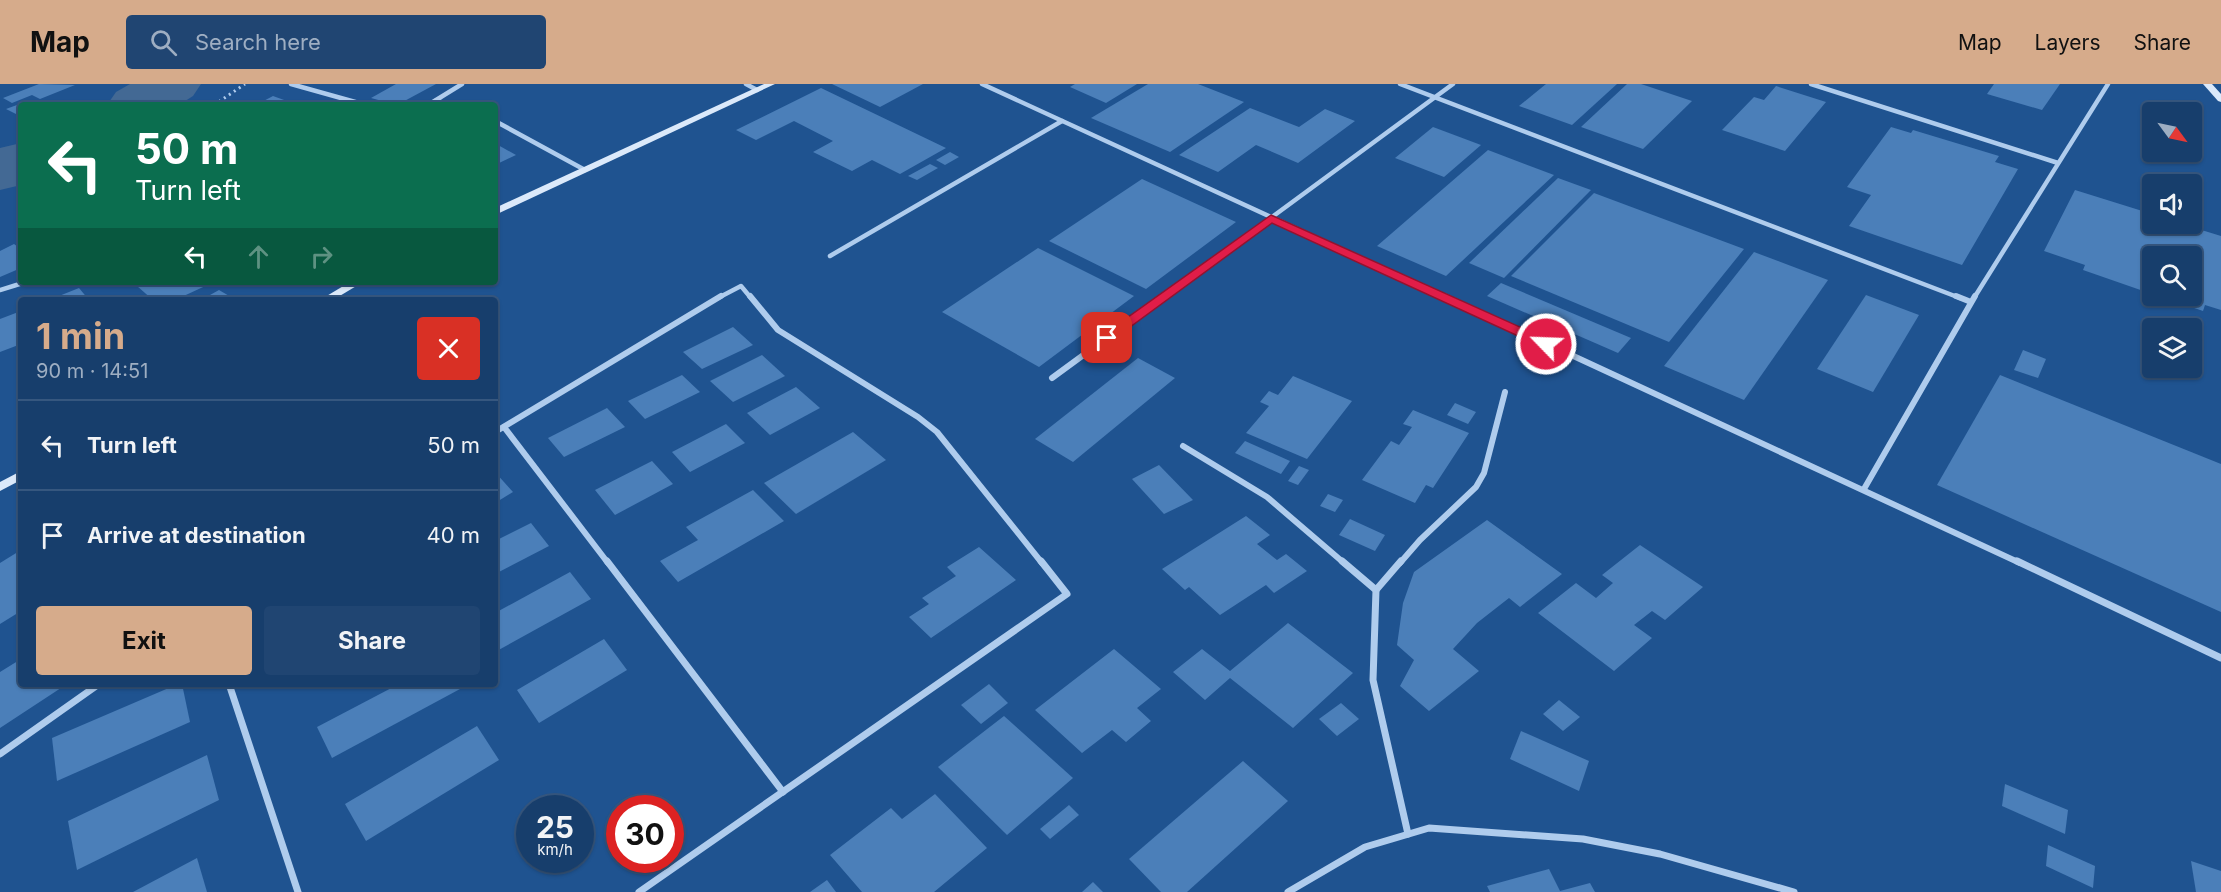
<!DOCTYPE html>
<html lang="en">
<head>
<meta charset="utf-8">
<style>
  body { margin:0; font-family:Inter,sans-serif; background:#204572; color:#f1f3f6; height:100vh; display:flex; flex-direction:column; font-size:22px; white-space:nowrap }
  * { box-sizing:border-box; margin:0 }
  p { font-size:20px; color:#9eaec2 }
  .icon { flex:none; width:33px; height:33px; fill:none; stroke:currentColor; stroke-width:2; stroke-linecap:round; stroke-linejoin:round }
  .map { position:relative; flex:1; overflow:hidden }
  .sheet { position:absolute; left:18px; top:213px; width:480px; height:390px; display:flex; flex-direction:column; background:#173e6c; border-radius:6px; box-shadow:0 2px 4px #0004,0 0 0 2px #36577f }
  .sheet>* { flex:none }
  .banner { position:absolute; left:18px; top:18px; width:480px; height:183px; border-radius:6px; box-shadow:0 2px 4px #0004,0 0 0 2px #36577f; background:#0b6e4f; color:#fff; overflow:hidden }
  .needle { width:39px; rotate:123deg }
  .controls { position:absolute; left:2142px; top:18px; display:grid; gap:12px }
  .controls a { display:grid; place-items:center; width:60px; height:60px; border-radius:6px; background:#173e6c; box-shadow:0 2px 4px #0004,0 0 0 2px #36577f; font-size:30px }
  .speed { position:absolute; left:516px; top:711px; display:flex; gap:12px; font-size:30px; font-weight:700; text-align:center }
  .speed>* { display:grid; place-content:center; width:78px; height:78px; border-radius:50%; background:#173e6c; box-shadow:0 2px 4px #0004,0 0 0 2px #36577f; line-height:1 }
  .speed small { font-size:15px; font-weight:400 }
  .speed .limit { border:9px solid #d22; background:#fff; color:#111 }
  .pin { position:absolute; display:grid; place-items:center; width:51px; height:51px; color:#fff; margin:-26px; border-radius:12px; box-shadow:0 3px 9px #0006 }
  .me { position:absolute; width:66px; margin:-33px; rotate:294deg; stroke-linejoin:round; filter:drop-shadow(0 0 4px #0008) }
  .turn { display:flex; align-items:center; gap:21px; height:126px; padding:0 18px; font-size:27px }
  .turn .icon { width:78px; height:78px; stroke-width:2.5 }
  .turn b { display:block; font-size:42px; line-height:51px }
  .lanes { display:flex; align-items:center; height:57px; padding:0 18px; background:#0003; justify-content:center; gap:30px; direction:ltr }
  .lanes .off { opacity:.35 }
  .round { display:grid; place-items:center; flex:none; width:63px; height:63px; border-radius:6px; background:#204572 }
  .headline { display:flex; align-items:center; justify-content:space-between; height:102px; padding:0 18px }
  h1 { font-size:36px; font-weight:700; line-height:45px; color:#d6ab8b }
  .primary-button { display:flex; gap:12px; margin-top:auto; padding:12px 18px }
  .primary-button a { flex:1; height:69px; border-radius:6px; background:#d6ab8b; color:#111; font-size:24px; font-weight:700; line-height:69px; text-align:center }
  .primary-button a+a { background:#204572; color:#f1f3f6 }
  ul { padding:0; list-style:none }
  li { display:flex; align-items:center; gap:18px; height:90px; padding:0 18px; border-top:2px solid #36577f }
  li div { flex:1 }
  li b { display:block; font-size:22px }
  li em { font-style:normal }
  header { display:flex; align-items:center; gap:36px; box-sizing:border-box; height:84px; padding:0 30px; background:#d6ab8b; color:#111 }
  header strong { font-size:28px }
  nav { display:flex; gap:33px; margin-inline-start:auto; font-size:21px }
  .search { width:420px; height:54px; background:#204572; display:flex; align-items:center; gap:15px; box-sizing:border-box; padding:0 21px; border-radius:6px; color:#9eaec2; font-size:22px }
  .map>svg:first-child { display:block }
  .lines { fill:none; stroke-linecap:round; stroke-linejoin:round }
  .river { fill:#436994; fill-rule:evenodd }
  .building { fill:#4b7fb9 }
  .path { stroke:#afcced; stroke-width:3; stroke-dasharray:2 4; stroke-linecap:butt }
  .street-far2 { stroke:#afcced; stroke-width:4.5 }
  .street-far1 { stroke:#afcced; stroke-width:6 }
  .street { stroke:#afcced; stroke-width:7 }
  .secondary { fill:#dbe9fa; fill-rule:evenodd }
  .route { fill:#e11d48; stroke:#92132f; stroke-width:1.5 }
</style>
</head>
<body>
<header>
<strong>Map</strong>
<div class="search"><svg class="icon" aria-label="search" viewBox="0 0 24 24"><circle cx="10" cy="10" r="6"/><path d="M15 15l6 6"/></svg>Search here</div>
<nav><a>Map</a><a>Layers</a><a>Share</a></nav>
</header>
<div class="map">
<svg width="2221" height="808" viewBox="0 0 2221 808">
  <rect width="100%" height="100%" fill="#1f5390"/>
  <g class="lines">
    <g class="river">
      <path d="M 130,0 L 201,0 L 193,12 L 179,21 L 107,21 L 116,8 Z"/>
      <path d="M 21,59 L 21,101 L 0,106 L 0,64 Z"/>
    </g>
  </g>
  <g class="building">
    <path d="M 39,0 L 75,1 L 40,15 L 32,11 L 12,19 L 3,14 Z"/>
    <path d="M 396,0 L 436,0 L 397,21 L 371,14 Z"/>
    <path d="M 832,0 L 923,0 L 880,23 Z"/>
    <path d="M 1075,0 L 1137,0 L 1106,19 L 1070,3 Z"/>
    <path d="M 1148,0 L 1198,0 L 1244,18 L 1170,68 L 1091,34 Z"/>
    <path d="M 1546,0 L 1617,0 L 1572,41 L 1519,22 Z"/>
    <path d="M 1627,0 L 1641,0 L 1692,17 L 1643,65 L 1581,43 Z"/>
    <path d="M 1994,0 L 2060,0 L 2042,26 L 1987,10 Z"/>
    <path d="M 1776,2 L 1826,18 L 1785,67 L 1722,46 L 1754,13 L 1764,16 Z"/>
    <path d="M 821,4 L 946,64 L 900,90 L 872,76 L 852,87 L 813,68 L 833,57 L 794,37 L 756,56 L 736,46 Z"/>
    <path d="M 273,12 L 298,21 L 256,21 Z"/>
    <path d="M 25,18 L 31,21 L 21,21 L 21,28 L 16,30 L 6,25 Z"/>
    <path d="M 1250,24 L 1299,43 L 1325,25 L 1355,37 L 1298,79 L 1256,61 L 1218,88 L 1179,71 Z"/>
    <path d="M 1433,43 L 1481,61 L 1444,93 L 1395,74 Z"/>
    <path d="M 1891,43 L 1911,49 L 1913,46 L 1999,72 L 1995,78 L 2018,85 L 1962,181 L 1849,142 L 1871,111 L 1847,103 Z"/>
    <path d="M 498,61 L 516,71 L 495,81 L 495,62 Z"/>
    <path d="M 1488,66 L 1554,91 L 1446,192 L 1377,162 Z"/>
    <path d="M 950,68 L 959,73 L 945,81 L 936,76 Z"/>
    <path d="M 930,80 L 938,84 L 917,96 L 908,92 Z"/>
    <path d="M 1558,94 L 1591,106 L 1504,194 L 1469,179 Z"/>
    <path d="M 1142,95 L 1236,138 L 1146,205 L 1049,157 Z"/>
    <path d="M 2075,106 L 2152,130 L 2152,140 L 2182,140 L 2221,152 L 2221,226 L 2205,221 L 2203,227 L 2159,212 L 2192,212 L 2192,172 L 2152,172 L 2152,210 L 2083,186 L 2085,181 L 2044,167 Z"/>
    <path d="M 1594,109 L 1744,165 L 1669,258 L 1511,192 Z"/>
    <path d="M 14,160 L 21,165 L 21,184 L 0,193 L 0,167 Z"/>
    <path d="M 1038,164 L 1134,212 L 1039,283 L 942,228 Z"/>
    <path d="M 1754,168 L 1828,196 L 1744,316 L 1664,282 Z"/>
    <path d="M 147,198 L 214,198 L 175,216 L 153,216 L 137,202 Z"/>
    <path d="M 1501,199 L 1631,254 L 1618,269 L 1487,212 Z"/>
    <path d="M 79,204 L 89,216 L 49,216 Z"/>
    <path d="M 219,206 L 236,216 L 201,216 Z"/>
    <path d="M 1866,211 L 1919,231 L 1873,308 L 1817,285 Z"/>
    <path d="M 21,227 L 21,260 L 0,268 L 0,235 Z"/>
    <path d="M 733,243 L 753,261 L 702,285 L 683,268 Z"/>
    <path d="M 2023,266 L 2046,275 L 2038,294 L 2014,286 Z"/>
    <path d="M 762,271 L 785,292 L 733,318 L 710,297 Z"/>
    <path d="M 1138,274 L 1175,294 L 1073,378 L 1035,355 Z"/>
    <path d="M 682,291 L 700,308 L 645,335 L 628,317 Z"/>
    <path d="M 2000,291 L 2221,380 L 2221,528 L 1937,401 Z"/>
    <path d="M 1293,292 L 1352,317 L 1307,375 L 1246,349 L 1269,322 L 1260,318 L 1269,307 L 1278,311 Z"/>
    <path d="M 796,303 L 820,324 L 770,351 L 747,329 Z"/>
    <path d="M 1455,319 L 1476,328 L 1468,340 L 1447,331 Z"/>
    <path d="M 607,324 L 625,343 L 564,373 L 548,354 Z"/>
    <path d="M 1413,326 L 1469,349 L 1433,404 L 1426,401 L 1415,419 L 1362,396 L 1391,357 L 1399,361 L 1412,343 L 1403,340 Z"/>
    <path d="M 726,340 L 745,359 L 690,388 L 672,368 Z"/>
    <path d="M 853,348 L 886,376 L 796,430 L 764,399 Z"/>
    <path d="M 1245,357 L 1290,377 L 1281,390 L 1235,369 Z"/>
    <path d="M 652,377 L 673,400 L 615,431 L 595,406 Z"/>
    <path d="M 1159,381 L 1193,416 L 1164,430 L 1132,395 Z"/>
    <path d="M 1299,382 L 1309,386 L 1298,401 L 1288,397 Z"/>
    <path d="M 495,388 L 513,408 L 495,419 Z"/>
    <path d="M 753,406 L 784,437 L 678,498 L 660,477 L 698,456 L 686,443 Z"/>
    <path d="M 1328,410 L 1343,416 L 1335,428 L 1320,422 Z"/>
    <path d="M 1246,432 L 1270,451 L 1257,460 L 1277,476 L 1286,470 L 1307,487 L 1274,509 L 1266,501 L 1220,531 L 1189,503 L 1185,506 L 1162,485 Z"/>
    <path d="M 1350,435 L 1385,451 L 1375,467 L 1339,451 Z"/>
    <path d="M 1487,436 L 1562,490 L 1520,523 L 1509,514 L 1477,539 L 1453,565 L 1479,587 L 1429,627 L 1400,602 L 1414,576 L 1397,561 L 1403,519 L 1414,488 Z"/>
    <path d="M 531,439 L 549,462 L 495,490 L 495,457 Z"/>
    <path d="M 1640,461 L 1703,503 L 1665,536 L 1652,527 L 1634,541 L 1652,554 L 1614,587 L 1538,529 L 1576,499 L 1596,514 L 1613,499 L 1602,491 Z"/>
    <path d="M 979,463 L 1016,496 L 931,554 L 909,533 L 929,520 L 922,514 L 956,492 L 947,483 Z"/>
    <path d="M 21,466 L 21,527 L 0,540 L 0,479 Z"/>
    <path d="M 570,488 L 591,515 L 495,568 L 495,529 Z"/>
    <path d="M 1288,539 L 1353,589 L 1293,644 L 1230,594 L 1205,616 L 1173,588 L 1202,565 L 1230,587 Z"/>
    <path d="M 604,555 L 627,586 L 539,639 L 517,606 Z"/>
    <path d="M 1114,565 L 1161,605 L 1137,624 L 1151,637 L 1126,658 L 1112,646 L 1082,669 L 1035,626 Z"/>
    <path d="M 21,575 L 21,600 L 67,600 L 0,644 L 0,588 Z"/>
    <path d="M 178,600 L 182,600 L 190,638 L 57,697 L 52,654 Z"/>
    <path d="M 399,600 L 457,600 L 460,605 L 332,674 L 317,643 Z"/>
    <path d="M 989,600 L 1008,619 L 981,640 L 961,621 Z"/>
    <path d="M 1559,616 L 1580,633 L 1563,647 L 1543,630 Z"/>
    <path d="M 1341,619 L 1359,635 L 1337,652 L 1319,635 Z"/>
    <path d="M 1004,632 L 1073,694 L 1007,751 L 938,683 Z"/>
    <path d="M 477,642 L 499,676 L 366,757 L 345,720 Z"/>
    <path d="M 1521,647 L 1589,677 L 1579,707 L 1510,675 Z"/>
    <path d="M 207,671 L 219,716 L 77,786 L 68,737 Z"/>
    <path d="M 1243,677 L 1288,717 L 1187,808 L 1161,808 L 1129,775 Z"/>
    <path d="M 2005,700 L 2068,726 L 2065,750 L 2002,722 Z"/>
    <path d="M 935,710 L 987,764 L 934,808 L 862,808 L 830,771 L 891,724 L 902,735 Z"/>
    <path d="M 1069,721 L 1079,731 L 1050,755 L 1040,745 Z"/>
    <path d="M 2048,761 L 2095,782 L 2093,804 L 2046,782 Z"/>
    <path d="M 197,774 L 207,808 L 133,808 Z"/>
    <path d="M 2191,777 L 2221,787 L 2221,808 L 2196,808 Z"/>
    <path d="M 1549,785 L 1560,807 L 1590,799 L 1595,808 L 1490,808 L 1487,802 Z"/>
    <path d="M 827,796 L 836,808 L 810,808 Z"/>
    <path d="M 1093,798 L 1103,808 L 1082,808 Z"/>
  </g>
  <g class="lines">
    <path class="path" d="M 214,21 L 245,0"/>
    <g class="street-far2">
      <path d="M 291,0 L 366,21"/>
      <path d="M 746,0 L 757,6"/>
      <path d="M 982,0 L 1447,214"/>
      <path d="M 1400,0 L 1960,214"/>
      <path d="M 1811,0 L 2058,79"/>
      <path d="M 435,17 L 458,21"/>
      <path d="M 428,21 L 462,0"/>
      <path d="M 495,37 L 585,86"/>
      <path d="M 830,172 L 1062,37"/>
      <path d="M 0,206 L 26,198"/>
      <path d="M 718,214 L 741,202 L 751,214"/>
      <path d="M 1162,214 L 1453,0"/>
      <path d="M 1974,214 L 2108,0"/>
    </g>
    <g class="street-far1">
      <path d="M 750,212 L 778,246 L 918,333 L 937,348 L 1042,479"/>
      <path d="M 1444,212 L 2020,479"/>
      <path d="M 1956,212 L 1971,218"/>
      <path d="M 1052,294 L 1164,212"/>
      <path d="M 504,343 L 608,479"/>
      <path d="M 495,348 L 721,212"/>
      <path d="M 1183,362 L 1267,413 L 1344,479"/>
      <path d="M 1864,405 L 1975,212"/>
      <path d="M 1400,479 L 1420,456 L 1476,403 L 1484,389 L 1505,308"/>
    </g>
    <g class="street">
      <path d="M 607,477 L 783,708"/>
      <path d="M 1342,477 L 1376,506 L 1373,596 L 1408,750"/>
      <path d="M 2017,477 L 2221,574"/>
      <path d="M 1376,506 L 1401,477"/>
      <path d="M 229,600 L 298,808"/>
      <path d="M 0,670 L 99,600"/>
      <path d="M 639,808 L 1067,510 L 1041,477"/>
      <path d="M 1288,808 L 1365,763 L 1429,744 L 1583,755 L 1660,770 L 1794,808"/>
    </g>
    <g class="secondary">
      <path d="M 764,0 L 775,0 L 495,131 L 495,124 Z"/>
      <path d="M 2203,0 L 2212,0 L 2221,10 L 2221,18 L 2218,17 Z"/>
      <path d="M 350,198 L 363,198 L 333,216 L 320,216 Z"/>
      <path d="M 21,387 L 21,396 L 0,407 L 0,398 Z"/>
    </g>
  </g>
  <path class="route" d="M 1271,131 L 1551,257 L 1552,260 L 1546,264 L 1542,263 L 1272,139 L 1111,257 L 1103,257 L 1103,251 Z"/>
</svg>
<div class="controls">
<a><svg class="needle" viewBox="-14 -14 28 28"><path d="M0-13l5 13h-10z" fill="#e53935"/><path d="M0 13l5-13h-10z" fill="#9eaec2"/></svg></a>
<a><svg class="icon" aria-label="sound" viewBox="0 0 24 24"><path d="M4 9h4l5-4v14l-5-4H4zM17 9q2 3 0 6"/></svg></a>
<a><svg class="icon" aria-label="search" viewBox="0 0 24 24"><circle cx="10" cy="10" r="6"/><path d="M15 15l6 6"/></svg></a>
<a><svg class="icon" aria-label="layers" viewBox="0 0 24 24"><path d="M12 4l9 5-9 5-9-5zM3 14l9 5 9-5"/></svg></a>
</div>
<div class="speed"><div>25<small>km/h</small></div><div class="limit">30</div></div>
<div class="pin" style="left:1107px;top:254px;background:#d93025"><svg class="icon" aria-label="arrive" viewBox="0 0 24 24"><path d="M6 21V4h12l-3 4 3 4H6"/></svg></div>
<svg class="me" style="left:1546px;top:260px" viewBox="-20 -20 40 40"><circle r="17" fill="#e11d48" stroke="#fff" stroke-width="3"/><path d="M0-11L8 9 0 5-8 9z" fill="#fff"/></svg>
<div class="banner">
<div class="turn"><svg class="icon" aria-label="left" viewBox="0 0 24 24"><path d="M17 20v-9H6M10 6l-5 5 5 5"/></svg><div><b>50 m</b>Turn left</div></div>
<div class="lanes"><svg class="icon" aria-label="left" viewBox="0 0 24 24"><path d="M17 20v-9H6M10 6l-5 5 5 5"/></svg><svg class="icon off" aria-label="ahead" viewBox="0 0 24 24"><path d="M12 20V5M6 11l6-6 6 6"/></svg><svg class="icon off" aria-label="right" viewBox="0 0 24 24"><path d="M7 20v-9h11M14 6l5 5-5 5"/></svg></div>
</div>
<section class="sheet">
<div class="headline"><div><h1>1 min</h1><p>90 m · 14:51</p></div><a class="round" style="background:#d93025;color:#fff"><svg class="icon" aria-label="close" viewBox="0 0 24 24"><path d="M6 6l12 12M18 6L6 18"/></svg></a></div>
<ul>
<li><svg class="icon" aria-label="left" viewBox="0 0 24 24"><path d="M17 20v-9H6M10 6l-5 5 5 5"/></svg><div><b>Turn left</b></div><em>50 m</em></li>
<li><svg class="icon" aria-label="arrive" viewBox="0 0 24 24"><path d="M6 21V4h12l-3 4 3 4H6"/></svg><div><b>Arrive at destination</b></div><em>40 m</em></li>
</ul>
<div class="primary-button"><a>Exit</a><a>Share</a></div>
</section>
</div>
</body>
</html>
